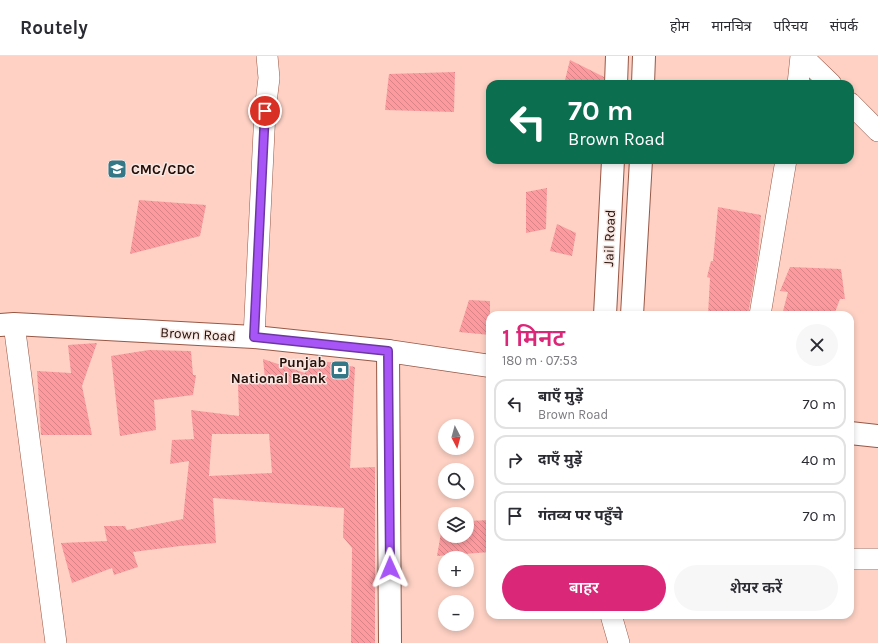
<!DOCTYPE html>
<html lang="hi">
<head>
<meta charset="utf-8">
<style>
  body { margin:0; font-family:Karla,"Noto Sans Devanagari",sans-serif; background:#f7f7f7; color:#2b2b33; height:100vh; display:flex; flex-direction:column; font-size:15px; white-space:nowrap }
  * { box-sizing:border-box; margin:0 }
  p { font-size:13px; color:#7c7c81 }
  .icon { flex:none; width:22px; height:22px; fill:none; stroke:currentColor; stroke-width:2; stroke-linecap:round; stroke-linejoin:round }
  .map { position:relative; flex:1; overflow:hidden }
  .drawer { position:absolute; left:486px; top:255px; width:368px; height:308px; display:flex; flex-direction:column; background:#fff; border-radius:12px; box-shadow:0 2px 6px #0003 }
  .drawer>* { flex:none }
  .banner { position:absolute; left:486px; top:24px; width:368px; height:84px; border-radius:12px; box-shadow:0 2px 6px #0003; background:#0b6e4f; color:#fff; overflow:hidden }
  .needle { width:26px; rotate:174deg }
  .controls { position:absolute; left:438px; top:363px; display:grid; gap:8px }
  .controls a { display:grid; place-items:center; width:36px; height:36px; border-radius:50%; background:#fff; box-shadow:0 2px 6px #0003; font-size:20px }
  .pin { position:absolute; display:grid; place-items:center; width:34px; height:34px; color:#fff; margin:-17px; border:2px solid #fff; border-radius:50%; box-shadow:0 1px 4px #0007 }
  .me { position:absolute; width:44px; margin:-22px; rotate:359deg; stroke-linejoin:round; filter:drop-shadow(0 0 3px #0008) }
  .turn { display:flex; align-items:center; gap:14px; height:84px; padding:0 16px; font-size:18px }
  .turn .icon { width:52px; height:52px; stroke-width:2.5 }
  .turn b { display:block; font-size:28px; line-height:34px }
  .round { display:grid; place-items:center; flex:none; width:42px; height:42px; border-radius:21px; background:#f7f7f7 }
  .head { display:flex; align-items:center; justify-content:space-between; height:68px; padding:0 16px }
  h1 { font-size:24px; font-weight:600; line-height:30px; color:#db2777 }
  .cta { display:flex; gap:8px; margin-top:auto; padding:8px 16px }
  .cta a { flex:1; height:46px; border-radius:24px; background:#db2777; color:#fff; font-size:16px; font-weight:600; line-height:46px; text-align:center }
  .cta a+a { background:#f7f7f7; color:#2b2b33 }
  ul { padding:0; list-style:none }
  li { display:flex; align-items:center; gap:12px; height:50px; margin:0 8px 6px; padding:0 8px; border:2px solid #e1e1e2; border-radius:12px }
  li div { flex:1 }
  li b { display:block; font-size:15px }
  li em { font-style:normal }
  header { display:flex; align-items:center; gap:24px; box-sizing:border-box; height:56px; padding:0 20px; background:#fff; border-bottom:1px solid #e1e1e2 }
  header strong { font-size:19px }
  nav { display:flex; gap:22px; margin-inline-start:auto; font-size:14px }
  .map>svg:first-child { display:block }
  .building { fill:url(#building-back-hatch); fill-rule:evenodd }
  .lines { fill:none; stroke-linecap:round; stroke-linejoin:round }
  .street-casing { stroke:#985846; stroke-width:22 }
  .secondary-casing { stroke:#985846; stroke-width:24 }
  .street { stroke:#fff; stroke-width:21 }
  .secondary { stroke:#fff; stroke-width:22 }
  .route-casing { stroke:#6d37a1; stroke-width:10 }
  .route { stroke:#a855f7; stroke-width:7 }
  .labels { text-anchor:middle; stroke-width:3; stroke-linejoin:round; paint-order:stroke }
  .poi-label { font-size:14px; font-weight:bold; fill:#260d06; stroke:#f5e6e2; text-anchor:start }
  .street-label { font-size:14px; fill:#260d06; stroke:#f5e6e2 }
</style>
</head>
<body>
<header>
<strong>Routely</strong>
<nav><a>होम</a><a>मानचित्र</a><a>परिचय</a><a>संपर्क</a></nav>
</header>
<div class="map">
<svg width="878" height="587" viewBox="0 0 878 587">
  <defs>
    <pattern id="building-back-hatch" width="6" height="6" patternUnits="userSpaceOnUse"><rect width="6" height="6" fill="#fc9a9f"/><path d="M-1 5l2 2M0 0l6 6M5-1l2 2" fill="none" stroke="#d88487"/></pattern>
  </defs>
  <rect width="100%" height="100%" fill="#fed1c4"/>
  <g class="building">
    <path d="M 570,4 L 604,21 L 604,28 L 564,28 Z"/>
    <path d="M 455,16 L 454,56 L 385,54 L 389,18 Z"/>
    <path d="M 547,132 L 546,173 L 526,177 L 526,136 Z"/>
    <path d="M 139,144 L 206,149 L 200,180 L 130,198 Z"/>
    <path d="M 718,151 L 761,159 L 758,199 L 748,259 L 708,259 L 710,222 L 707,221 L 711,205 L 713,205 Z"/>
    <path d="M 557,168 L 576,177 L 572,200 L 550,195 Z"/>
    <path d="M 790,211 L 841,213 L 845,243 L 840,243 L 834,259 L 782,259 L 788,236 L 780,235 Z"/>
    <path d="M 469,244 L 490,245 L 490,279 L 459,276 Z"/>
    <path d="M 97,287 L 82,330 L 92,379 L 41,379 L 37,315 L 71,317 L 68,289 Z"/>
    <path d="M 149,294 L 191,295 L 193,319 L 196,319 L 193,339 L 154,344 L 156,374 L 120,380 L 111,300 Z"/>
    <path d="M 307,302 L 355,311 L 350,412 L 375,411 L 375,587 L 351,587 L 352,492 L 343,481 L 344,452 L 213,442 L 216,487 L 180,490 L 133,496 L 138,511 L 114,519 L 112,512 L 72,527 L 61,487 L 107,485 L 104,470 L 125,470 L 127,474 L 183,463 L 189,405 L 170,408 L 172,384 L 194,383 L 191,354 L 239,360 L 238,328 L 265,323 L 263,303 L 305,317 ZM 212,378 L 269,378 L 272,417 L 209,420 Z"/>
    <path d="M 490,464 L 490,496 L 437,500 L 443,465 L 445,465 L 445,480 L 467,480 L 467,465 Z"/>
  </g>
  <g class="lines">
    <defs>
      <g id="street">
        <path d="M 802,0 L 831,28"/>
        <path d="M 798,28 L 801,0"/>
        <path d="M 850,47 L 878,75"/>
        <path d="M 760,259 L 786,104"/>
        <path d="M 14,268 L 56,587"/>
        <path d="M 254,281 L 265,55 L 269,22 L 267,0"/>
        <path d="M 852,503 L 878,503"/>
        <path d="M 611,559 L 619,587"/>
      </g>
      <g id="secondary">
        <path d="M 616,28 L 617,0"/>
        <path d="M 643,28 L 644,0"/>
        <path d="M 605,259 L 613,104"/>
        <path d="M 632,259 L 641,104"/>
        <path d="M 0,269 L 14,268 L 254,281 L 388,295 L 490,310"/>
        <path d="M 388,295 L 390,587"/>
        <path d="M 850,377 L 878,380"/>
      </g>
    </defs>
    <use href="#street" class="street-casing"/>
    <use href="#secondary" class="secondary-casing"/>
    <use href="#street" class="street"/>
    <use href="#secondary" class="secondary"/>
  </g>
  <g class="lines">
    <defs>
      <path id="route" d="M 265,55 L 254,281 L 388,295 L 390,512"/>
    </defs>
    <use href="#route" class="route-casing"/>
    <use href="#route" class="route"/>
  </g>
  <defs>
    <symbol id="university-square" viewBox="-11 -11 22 22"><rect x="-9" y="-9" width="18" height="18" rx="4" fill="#347787" stroke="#f5e6e2"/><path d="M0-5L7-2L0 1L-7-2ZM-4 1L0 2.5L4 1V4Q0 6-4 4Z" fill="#fff"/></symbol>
    <symbol id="bank-square" viewBox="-11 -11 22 22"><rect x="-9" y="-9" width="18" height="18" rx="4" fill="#347787" stroke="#f5e6e2"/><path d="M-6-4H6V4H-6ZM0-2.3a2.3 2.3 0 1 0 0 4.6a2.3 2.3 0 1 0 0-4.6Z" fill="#fff"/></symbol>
  </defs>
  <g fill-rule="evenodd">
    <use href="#university-square" x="106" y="102" width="22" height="22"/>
    <use href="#bank-square" x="329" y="303" width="22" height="22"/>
  </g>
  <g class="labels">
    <g class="poi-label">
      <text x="131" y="118">CMC/CDC</text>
      <text x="326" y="311" text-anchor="end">Punjab<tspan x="326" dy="16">National Bank</tspan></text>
    </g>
    <g class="street-label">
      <text transform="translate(609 182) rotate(-88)" y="5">Jail Road</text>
      <text transform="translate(198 278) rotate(3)" y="5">Brown Road</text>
    </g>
  </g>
</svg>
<div class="controls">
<a><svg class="needle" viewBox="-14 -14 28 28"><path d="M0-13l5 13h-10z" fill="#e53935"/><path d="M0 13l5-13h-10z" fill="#7c7c81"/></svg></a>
<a><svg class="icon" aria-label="search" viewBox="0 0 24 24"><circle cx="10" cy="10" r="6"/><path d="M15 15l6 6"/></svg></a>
<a><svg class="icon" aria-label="layers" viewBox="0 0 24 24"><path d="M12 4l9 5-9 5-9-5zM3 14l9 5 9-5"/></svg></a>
<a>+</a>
<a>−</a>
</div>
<div class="pin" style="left:265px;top:55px;background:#d93025"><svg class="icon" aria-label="arrive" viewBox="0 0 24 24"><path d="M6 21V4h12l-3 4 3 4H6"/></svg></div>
<svg class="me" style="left:390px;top:512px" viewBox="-20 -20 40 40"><path d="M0-17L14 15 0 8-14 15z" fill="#a855f7" stroke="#fff" stroke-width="4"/></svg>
<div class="banner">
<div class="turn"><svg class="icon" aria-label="left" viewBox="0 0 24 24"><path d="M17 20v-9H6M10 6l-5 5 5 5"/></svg><div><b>70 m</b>Brown Road</div></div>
</div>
<section class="drawer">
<div class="head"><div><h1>1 मिनट</h1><p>180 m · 07:53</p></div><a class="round"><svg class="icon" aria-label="close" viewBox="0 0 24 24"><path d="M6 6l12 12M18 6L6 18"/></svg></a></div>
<ul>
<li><svg class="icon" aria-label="left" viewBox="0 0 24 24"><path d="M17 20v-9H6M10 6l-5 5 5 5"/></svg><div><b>बाएँ मुड़ें</b><p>Brown Road</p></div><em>70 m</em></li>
<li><svg class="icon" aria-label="right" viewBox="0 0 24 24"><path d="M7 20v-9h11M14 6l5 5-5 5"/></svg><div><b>दाएँ मुड़ें</b></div><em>40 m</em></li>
<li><svg class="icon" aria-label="arrive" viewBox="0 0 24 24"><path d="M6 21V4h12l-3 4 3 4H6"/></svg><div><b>गंतव्य पर पहुँचे</b></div><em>70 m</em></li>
</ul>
<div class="cta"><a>बाहर</a><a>शेयर करें</a></div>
</section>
</div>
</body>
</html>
